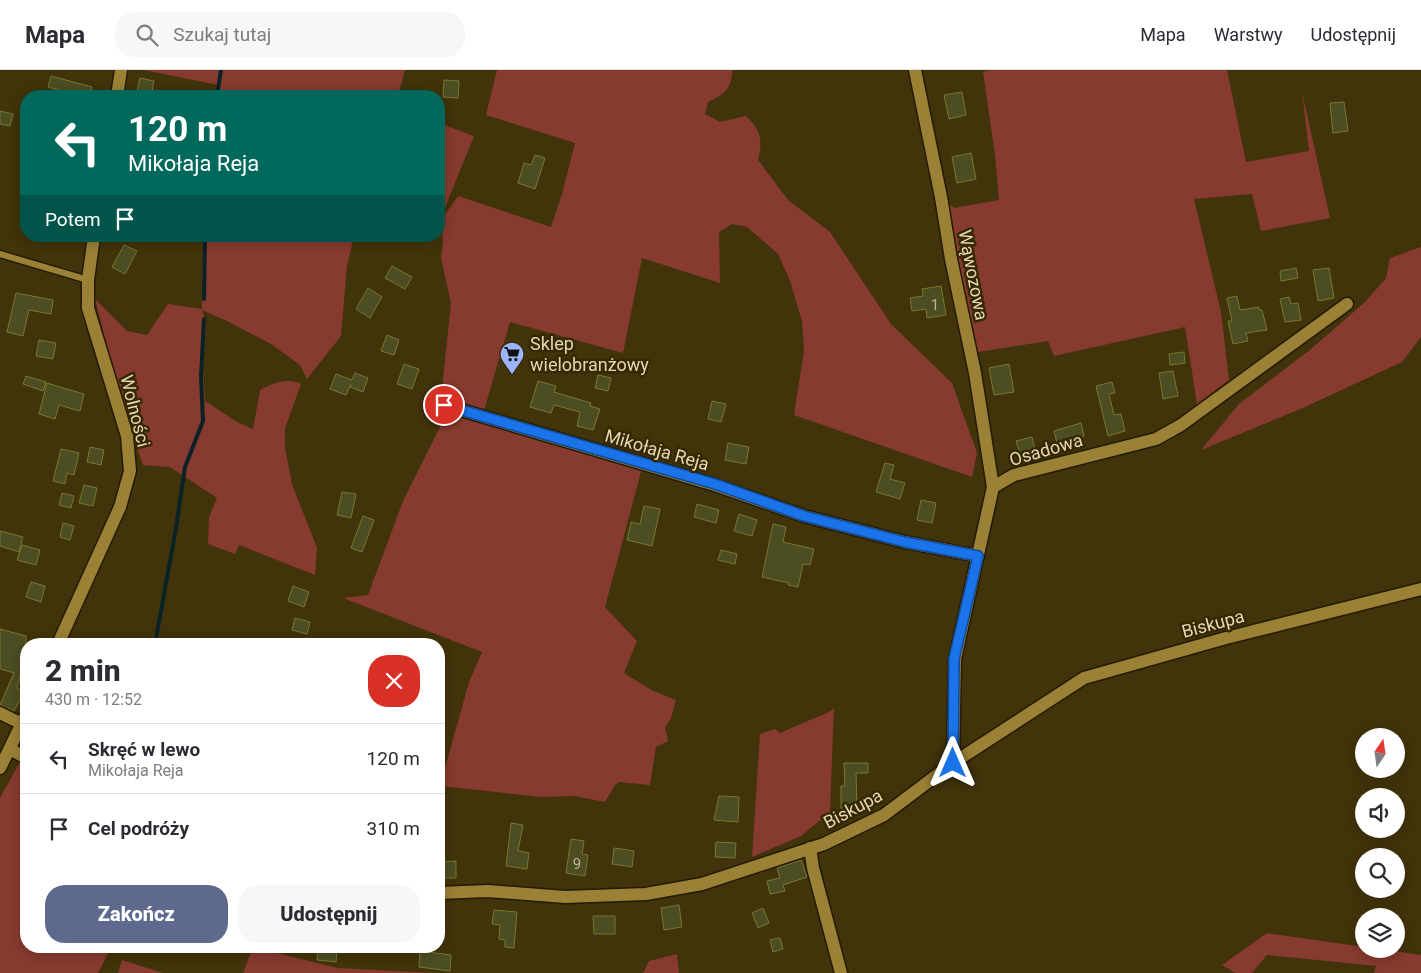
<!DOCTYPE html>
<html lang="pl">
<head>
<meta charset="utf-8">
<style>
  body { margin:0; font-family:Roboto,sans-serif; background:#f7f7f7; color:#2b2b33; height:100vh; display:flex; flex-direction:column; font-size:19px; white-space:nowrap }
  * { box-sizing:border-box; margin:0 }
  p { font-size:16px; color:#7c7c81 }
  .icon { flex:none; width:28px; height:28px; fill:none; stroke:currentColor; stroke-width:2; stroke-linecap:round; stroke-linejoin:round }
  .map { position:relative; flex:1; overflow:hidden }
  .panel { position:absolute; left:20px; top:568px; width:425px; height:315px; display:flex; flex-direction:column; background:#fff; border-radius:20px; box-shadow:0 2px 12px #0003 }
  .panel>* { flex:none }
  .guide { position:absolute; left:20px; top:20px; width:425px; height:152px; border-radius:20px; box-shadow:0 2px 12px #0003; background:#00695c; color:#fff; overflow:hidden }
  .needle { width:32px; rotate:13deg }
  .fabs { position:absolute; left:1355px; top:658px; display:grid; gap:10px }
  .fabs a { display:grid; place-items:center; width:50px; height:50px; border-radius:50%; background:#fff; box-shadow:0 2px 12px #0003; font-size:25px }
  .pin { position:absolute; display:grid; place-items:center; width:42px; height:42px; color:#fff; margin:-21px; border:2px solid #fff; border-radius:50%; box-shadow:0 1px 5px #0007 }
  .me { position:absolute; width:55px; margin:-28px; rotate:0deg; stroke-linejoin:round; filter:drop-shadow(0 0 4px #0008) }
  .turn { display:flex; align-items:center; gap:18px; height:105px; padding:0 25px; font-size:22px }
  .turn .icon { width:65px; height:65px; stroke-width:2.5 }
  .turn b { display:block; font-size:35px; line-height:42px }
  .then { display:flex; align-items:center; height:48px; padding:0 25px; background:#0003; gap:10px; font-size:19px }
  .round { display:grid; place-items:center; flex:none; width:52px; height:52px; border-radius:20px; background:#f7f7f7 }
  .headline { display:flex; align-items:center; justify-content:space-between; height:85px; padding:0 25px }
  h1 { font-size:30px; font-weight:800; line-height:38px }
  .cta { display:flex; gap:10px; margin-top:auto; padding:10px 25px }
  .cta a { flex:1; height:58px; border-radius:20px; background:#5e698e; color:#fff; font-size:20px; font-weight:800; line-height:58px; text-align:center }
  .cta a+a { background:#f7f7f7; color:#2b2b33 }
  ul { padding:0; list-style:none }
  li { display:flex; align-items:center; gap:15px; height:70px; padding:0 25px; border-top:1px solid #e1e1e2 }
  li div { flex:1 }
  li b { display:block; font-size:19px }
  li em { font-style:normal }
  header { display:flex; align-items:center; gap:30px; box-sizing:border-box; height:70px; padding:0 25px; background:#fff; border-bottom:1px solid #e1e1e2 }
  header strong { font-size:24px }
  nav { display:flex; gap:28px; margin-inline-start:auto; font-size:18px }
  .search { width:350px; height:45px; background:#f7f7f7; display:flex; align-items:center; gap:12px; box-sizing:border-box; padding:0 18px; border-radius:20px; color:#7c7c81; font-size:19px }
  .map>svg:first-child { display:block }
  .green { fill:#873a2f }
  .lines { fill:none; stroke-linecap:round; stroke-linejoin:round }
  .stream { stroke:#092226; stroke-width:4 }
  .building { fill:#4c4d22; stroke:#78792c }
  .service-casing { stroke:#241b04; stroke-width:9 }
  .minor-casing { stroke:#241b04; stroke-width:15 }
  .tertiary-casing { stroke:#241b04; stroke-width:15 }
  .service { stroke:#9b8136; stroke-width:6 }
  .minor { stroke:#9b8136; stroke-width:12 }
  .tertiary { stroke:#9b8136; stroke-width:12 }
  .route-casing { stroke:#114b97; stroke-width:12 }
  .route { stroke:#1a73e8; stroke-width:9 }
  .labels { text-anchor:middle; stroke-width:5; stroke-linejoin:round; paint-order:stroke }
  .number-label { font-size:15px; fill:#beb48f }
  .street-label { font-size:18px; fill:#e4d7b3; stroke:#362900 }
  .poi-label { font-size:18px; fill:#e4d7b3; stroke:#362900; text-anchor:start }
</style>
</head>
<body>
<header>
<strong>Mapa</strong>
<div class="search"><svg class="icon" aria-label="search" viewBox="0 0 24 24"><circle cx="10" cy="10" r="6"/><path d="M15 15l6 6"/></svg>Szukaj tutaj</div>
<nav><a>Mapa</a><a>Warstwy</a><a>Udostępnij</a></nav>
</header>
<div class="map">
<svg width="1421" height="903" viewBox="0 0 1421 903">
  <rect width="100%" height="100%" fill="#41330a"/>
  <g class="green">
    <path d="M 144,0 L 405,0 L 398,26 L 216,26 L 218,15 Z"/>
    <path d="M 497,0 L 732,0 C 732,19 725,24 708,32 L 705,44 L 720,52 L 746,46 C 761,61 763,70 758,90 L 788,130 L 830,162 L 891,254 L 952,313 L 977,383 L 972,407 L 794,345 L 804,281 L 802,251 L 790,211 L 778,184 L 747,157 L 732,154 L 719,162 L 720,213 L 642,188 L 623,283 L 510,252 L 484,340 L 451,333 L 442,319 L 451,233 L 441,188 L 443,174 L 442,151 L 439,149 L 439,53 L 474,66 L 444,140 L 442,149 L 458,126 L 551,157 L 562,124 L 575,73 L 486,45 Z"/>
    <path d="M 991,0 L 1227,0 L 1246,92 L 1309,81 L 1302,22 L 1330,148 L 1261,161 L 1252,124 L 1194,129 L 1221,242 L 1229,310 L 1197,334 L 1185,257 L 1054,286 L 1048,271 L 978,282 L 941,127 L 954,138 L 999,130 L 995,85 L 983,2 Z"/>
    <path d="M 203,166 L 354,166 L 347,196 L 341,266 L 307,309 L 300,295 L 271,274 L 227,251 L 202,240 L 206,251 L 203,297 L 205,331 L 237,352 L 253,359 L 260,320 C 273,313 287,307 301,314 L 285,358 L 285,378 L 292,414 L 317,478 L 315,505 L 239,475 L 235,484 L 208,474 L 209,447 L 217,428 L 170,397 L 143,395 L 122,336 L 95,229 L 127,261 L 147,265 L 168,234 L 202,239 Z"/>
    <path d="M 1421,177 L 1421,267 L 1402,292 L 1305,337 L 1201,380 L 1239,334 L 1311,279 L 1365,232 L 1386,208 L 1390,188 Z"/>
    <path d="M 440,339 L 642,398 L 605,537 L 637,571 L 624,603 L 651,620 L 676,630 L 671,648 L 665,658 L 668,671 L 656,677 L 650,715 L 619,712 L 615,715 L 605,732 L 574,726 L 541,727 L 440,716 L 469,612 L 482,582 L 343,528 L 368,525 L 403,431 L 443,351 Z"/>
    <path d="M 834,638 L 830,742 L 801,766 L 752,787 L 760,664 L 775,659 L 780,663 L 831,641 Z"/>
    <path d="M 21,690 L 26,694 L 26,876 L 112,876 L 98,903 L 0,903 L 0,728 Z"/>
    <path d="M 1267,863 L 1364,877 L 1364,879 L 1379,879 L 1421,885 L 1421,903 L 1374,903 L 1376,896 L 1267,885 L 1252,903 L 1235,903 L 1222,895 Z"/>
    <path d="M 253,877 L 337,898 L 434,903 L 243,903 Z"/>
    <path d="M 677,884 L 679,903 L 643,903 L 649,891 Z"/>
    <path d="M 122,890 L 163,903 L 118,903 Z"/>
  </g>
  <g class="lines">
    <g class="stream">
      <path d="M 217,26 L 221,0"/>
      <path d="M 204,229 L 205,166"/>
      <path d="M 155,574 L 176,458 L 185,397 L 203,351 L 201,307 L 204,249"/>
    </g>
  </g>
  <g class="building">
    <path d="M 51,6 L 92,17 L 90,26 L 73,26 L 73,24 L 48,17 Z"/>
    <path d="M 140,8 L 154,11 L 151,26 L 136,26 Z"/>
    <path d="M 444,10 L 459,11 L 458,28 L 443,27 Z"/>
    <path d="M 962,22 L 966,45 L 949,49 L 944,25 Z"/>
    <path d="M 1344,32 L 1348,61 L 1333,63 L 1330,33 Z"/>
    <path d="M 0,41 L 13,44 L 10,56 L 0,54 Z"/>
    <path d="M 971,83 L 976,109 L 957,113 L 952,87 Z"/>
    <path d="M 535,85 L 545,88 L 535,119 L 518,113 L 524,93 L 531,95 Z"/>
    <path d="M 124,175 L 137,181 L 125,204 L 112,197 Z"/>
    <path d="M 392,196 L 412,207 L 405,219 L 385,208 Z"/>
    <path d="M 1296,198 L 1298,208 L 1281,211 L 1280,201 Z"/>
    <path d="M 1329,198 L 1334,228 L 1318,231 L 1313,200 Z"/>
    <path d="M 941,216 L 946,245 L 927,248 L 926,239 L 912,241 L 910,228 L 923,226 L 922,219 Z"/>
    <path d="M 368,218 L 382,227 L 370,248 L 356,239 Z"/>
    <path d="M 16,223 L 53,230 L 51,244 L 29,240 L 23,266 L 7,262 Z"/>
    <path d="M 1237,226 L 1240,240 L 1259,237 L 1259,240 L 1262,240 L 1267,260 L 1246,263 L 1248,271 L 1233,274 L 1228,251 L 1232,251 L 1227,228 Z"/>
    <path d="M 1289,227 L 1291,234 L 1298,233 L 1301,250 L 1285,252 L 1280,229 Z"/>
    <path d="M 387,265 L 399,270 L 394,285 L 381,281 Z"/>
    <path d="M 39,270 L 56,273 L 53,289 L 36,286 Z"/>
    <path d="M 1184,282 L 1185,293 L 1170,295 L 1169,284 Z"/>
    <path d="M 404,294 L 419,299 L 412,319 L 397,314 Z"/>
    <path d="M 1009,294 L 1014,322 L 994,325 L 989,298 Z"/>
    <path d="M 1173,301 L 1178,326 L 1163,329 L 1159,303 Z"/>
    <path d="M 355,303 L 368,308 L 363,322 L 350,317 L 351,314 L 346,325 L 330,319 L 336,304 L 352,310 Z"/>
    <path d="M 598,305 L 611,308 L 608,321 L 595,318 Z"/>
    <path d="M 26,306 L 46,312 L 43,321 L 23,314 Z"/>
    <path d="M 538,311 L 556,316 L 554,322 L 591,333 L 590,336 L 600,339 L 593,360 L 577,356 L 580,342 L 554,335 L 551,343 L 530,337 Z"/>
    <path d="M 1112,312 L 1115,323 L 1109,324 L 1114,345 L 1121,344 L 1125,361 L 1108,366 L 1096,316 Z"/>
    <path d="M 47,313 L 84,324 L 80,341 L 59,335 L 55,349 L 39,344 Z"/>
    <path d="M 712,331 L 726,334 L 721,352 L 708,349 Z"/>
    <path d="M 1081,353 L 1084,366 L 1057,373 L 1054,361 Z"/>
    <path d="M 1032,367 L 1036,383 L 1021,387 L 1016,371 Z"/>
    <path d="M 728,373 L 749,377 L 746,394 L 725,390 Z"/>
    <path d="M 90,377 L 104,380 L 101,395 L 87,392 Z"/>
    <path d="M 61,379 L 79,383 L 74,405 L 67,403 L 65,414 L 53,411 Z"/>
    <path d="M 885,393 L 894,395 L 890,409 L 905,413 L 900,429 L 876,422 Z"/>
    <path d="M 84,415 L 97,418 L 93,436 L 79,433 Z"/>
    <path d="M 342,422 L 356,424 L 351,448 L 337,445 Z"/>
    <path d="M 62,423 L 74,426 L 71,438 L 59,435 Z"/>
    <path d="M 921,430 L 936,433 L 932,453 L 917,450 Z"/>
    <path d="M 697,434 L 719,440 L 716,453 L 694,447 Z"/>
    <path d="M 644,436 L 660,439 L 652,476 L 627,470 L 631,452 L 640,454 Z"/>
    <path d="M 739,444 L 757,450 L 752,466 L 734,461 Z"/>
    <path d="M 363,446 L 374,450 L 362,482 L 351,478 Z"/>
    <path d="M 63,453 L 74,456 L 70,470 L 60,467 Z"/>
    <path d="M 773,454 L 786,457 L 783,472 L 814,479 L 810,495 L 803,494 L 798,517 L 788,515 L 789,513 L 762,507 Z"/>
    <path d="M 0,461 L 23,467 L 19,482 L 0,476 Z"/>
    <path d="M 22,475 L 40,480 L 36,495 L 17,490 Z"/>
    <path d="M 721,480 L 737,484 L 735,494 L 718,490 Z"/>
    <path d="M 31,512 L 45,516 L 41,532 L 26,527 Z"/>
    <path d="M 293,516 L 309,522 L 304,537 L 288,531 Z"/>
    <path d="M 295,548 L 310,552 L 307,564 L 292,560 Z"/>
    <path d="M 0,559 L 26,566 L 26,586 L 17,618 L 24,622 L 14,641 L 0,635 L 14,603 L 0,599 Z"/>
    <path d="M 844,693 L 868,693 L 868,703 L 856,703 L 857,739 L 841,739 L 841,716 L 845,716 Z"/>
    <path d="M 719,726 L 739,727 L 738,752 L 714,750 Z"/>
    <path d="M 511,753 L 523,755 L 518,781 L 529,783 L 527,799 L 506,796 Z"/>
    <path d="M 571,769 L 584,771 L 582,784 L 588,785 L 585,806 L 566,803 Z"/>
    <path d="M 716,772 L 736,773 L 735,788 L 715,787 Z"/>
    <path d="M 614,778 L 634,781 L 632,797 L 612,794 Z"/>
    <path d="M 801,790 L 807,807 L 783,815 L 785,821 L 770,824 L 767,811 L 780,808 L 777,798 Z"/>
    <path d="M 456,791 L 456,808 L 439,808 L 439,792 Z"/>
    <path d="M 679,835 L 682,857 L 664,860 L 661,838 Z"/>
    <path d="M 763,838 L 769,853 L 758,858 L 752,843 Z"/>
    <path d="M 494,840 L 517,842 L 514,878 L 505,877 L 505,870 L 499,869 L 500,855 L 492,854 Z"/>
    <path d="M 593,846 L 615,846 L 615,864 L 594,864 Z"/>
    <path d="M 780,868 L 783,879 L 773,882 L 770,870 Z"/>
    <path d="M 318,876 L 337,878 L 336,892 L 317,890 Z"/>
    <path d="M 420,881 L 451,885 L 450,901 L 419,897 Z"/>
  </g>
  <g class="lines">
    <defs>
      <path id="service" d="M 0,184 L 88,210"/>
      <g id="minor">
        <path d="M 915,0 L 941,127 L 951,189 L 975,303 L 993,417"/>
        <path d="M 444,335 L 715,415 L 804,446 L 905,472 L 978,486"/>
        <path d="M 0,643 L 22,654"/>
        <path d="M 10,679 L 26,688"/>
        <path d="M 953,693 L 955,589 L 993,417 L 1014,405 L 1156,369 L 1181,355 L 1347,234"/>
        <path d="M 810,778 L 813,798 L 841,903"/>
        <path d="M 439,823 L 488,821 L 565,827 L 646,824 L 702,814 L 824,774 L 884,745 L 953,693 L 1084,608 L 1226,568 L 1421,519"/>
      </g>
      <g id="tertiary">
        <path d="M 117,26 L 121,0"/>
        <path d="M 58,574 L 120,437 L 130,401 L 127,366 L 88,238 L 88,210 L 94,166"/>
        <path d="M 0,698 L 26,645"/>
      </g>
    </defs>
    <use href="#service" class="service-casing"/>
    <use href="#minor" class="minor-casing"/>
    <use href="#tertiary" class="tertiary-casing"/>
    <use href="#service" class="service"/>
    <use href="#minor" class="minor"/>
    <use href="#tertiary" class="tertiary"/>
  </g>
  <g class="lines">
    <defs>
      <path id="route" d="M 444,335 L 715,414 L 804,446 L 905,472 L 978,486 L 954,589 L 953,693"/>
    </defs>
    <use href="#route" class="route-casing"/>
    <use href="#route" class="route"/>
  </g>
  <defs>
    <symbol id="supermarket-pin" viewBox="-11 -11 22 30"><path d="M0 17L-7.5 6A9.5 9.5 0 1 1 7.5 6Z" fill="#9cb4fd" stroke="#362900"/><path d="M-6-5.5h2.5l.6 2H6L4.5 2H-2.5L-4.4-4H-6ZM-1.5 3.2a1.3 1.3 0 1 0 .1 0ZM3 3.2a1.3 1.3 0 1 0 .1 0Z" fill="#111"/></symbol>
  </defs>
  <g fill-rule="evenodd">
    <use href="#supermarket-pin" x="498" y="270" width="28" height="38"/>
  </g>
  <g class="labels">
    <g class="number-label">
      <text x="935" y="240">1</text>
      <text x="577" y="799">9</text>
    </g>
    <g class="street-label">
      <text transform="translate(973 205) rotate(79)" y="6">Wąwozowa</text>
      <text transform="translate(135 341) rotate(76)" y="6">Wolności</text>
      <text transform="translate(657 380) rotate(16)" y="6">Mikołaja Reja</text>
      <text transform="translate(1046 380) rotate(-16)" y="6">Osadowa</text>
      <text transform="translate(1213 554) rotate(-15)" y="6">Biskupa</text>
      <text transform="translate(853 739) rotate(-28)" y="6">Biskupa</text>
    </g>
    <g class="poi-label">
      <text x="530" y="280">Sklep<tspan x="530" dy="21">wielobranżowy</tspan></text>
    </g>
  </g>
</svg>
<div class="fabs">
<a><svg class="needle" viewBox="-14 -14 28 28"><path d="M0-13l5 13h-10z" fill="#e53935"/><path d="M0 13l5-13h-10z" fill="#7c7c81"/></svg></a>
<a><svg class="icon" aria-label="sound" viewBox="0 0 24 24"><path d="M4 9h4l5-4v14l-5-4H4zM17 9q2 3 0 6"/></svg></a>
<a><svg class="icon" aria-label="search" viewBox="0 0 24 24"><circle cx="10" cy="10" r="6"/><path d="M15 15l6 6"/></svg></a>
<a><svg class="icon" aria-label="layers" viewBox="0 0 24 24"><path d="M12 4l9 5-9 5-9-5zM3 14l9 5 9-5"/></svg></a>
</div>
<div class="pin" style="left:444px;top:335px;background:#d93025"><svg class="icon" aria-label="arrive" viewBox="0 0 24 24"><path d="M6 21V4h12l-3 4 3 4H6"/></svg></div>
<svg class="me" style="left:953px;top:693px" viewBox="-20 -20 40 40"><path d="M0-17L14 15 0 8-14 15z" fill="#1a73e8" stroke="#fff" stroke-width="4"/></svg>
<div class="guide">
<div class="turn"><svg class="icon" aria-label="left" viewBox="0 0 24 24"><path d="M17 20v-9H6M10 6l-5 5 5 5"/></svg><div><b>120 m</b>Mikołaja Reja</div></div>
<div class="then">Potem<svg class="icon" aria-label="arrive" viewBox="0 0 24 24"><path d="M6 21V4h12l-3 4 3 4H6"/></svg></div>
</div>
<section class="panel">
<div class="headline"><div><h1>2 min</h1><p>430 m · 12:52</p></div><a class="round" style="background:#d93025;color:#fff"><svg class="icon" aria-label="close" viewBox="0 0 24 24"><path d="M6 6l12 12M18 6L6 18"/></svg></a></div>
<ul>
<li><svg class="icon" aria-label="left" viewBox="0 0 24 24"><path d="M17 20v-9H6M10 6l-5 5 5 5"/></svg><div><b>Skręć w lewo</b><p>Mikołaja Reja</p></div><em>120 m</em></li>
<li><svg class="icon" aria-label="arrive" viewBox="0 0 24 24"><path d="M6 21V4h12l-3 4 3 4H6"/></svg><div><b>Cel podróży</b></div><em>310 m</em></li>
</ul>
<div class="cta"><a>Zakończ</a><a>Udostępnij</a></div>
</section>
</div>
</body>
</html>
